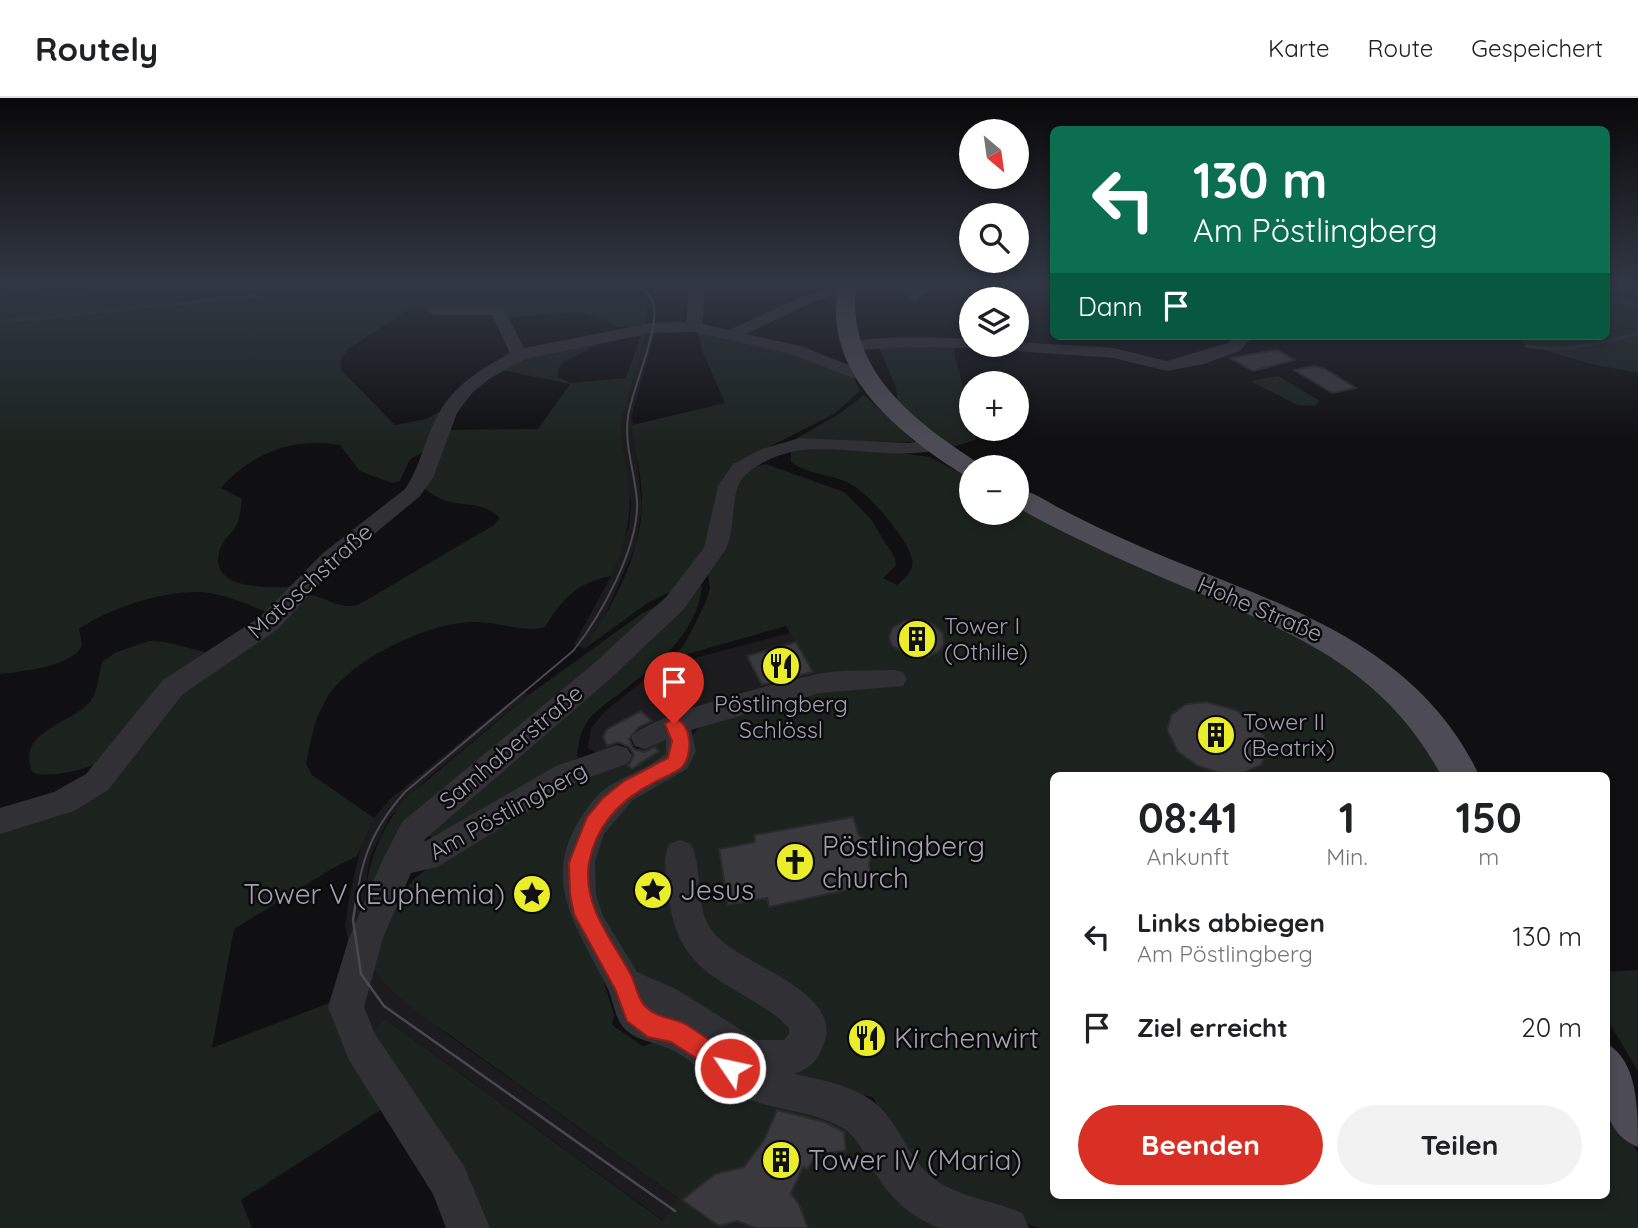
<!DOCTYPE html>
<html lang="de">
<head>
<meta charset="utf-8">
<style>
  body { margin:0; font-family:Quicksand,sans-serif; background:#f2f2f2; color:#202124; height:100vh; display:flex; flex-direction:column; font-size:26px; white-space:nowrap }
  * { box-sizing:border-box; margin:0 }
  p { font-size:23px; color:#757577 }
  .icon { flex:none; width:38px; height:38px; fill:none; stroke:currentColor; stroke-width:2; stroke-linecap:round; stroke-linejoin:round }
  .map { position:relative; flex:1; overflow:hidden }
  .side { position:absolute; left:1050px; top:674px; width:560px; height:427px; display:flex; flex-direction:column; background:#fff; border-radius:10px; box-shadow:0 4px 10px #0003 }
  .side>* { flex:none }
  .top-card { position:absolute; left:1050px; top:28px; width:560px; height:214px; border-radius:10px; box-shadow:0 4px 10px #0003; background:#0b6e4f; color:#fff; overflow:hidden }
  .needle { width:46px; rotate:151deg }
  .fabs { position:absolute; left:959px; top:21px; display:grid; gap:14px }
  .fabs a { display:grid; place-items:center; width:70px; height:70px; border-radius:50%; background:#fff; box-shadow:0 4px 10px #0003; font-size:35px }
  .pin { position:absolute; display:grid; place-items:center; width:60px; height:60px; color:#fff; margin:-72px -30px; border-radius:50% 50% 50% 0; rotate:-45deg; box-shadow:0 0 7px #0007 }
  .pin .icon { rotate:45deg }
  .me { position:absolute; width:77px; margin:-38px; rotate:304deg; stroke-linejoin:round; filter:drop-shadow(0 0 5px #0008) }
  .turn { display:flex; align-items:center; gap:24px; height:147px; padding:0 28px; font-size:32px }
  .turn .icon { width:91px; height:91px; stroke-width:2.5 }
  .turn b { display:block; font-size:49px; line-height:60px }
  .then { display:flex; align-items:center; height:66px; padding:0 28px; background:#0003; gap:14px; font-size:26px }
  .eta { display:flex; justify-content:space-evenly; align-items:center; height:119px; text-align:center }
  .eta b { font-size:42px; font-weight:800; line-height:49px }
  .cta { display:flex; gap:14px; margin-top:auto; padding:14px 28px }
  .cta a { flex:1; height:80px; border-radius:42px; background:#d93025; color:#fff; font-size:28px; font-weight:800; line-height:80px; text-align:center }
  .cta a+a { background:#f2f2f2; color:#202124 }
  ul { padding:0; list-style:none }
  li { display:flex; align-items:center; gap:21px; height:91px; padding:0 28px }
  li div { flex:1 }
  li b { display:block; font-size:26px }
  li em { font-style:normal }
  header { display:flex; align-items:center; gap:42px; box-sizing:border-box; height:98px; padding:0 35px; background:#fff; border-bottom:2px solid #e0e0e0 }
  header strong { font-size:33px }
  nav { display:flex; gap:38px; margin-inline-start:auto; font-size:24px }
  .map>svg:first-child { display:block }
  .built { fill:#1c1b1d }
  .green { fill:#1c231f }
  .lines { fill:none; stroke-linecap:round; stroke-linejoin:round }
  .stream { stroke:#282b35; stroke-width:3.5 }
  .building { fill:#3a393e; stroke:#2a292c; stroke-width:2 }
  .minor { fill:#313035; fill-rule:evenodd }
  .major { fill:#4d4c54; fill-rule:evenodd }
  .tram-far1 { stroke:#4a4950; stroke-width:2 }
  .tram { stroke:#4a4950; stroke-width:2.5 }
  .route { fill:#d93025; stroke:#8d1f18; stroke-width:2 }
  .labels { text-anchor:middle; stroke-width:5; stroke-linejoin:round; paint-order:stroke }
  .street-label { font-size:23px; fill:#a1a0b1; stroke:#0b0a0b }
  .poi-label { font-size:23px; fill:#a1a0b1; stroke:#0b0a0b; text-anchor:start }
  .near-poi-label { font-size:28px; fill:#a1a0b1; stroke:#0b0a0b; text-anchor:start }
</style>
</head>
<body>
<header>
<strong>Routely</strong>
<nav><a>Karte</a><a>Route</a><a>Gespeichert</a></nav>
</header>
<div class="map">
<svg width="1638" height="1130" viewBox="0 0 1638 1130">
  <rect width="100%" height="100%" fill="#100f11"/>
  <g class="built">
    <path d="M 656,231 L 632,317 L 642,408 L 636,447 L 602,524 L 584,551 L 574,546 L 611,478 L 629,428 L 631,405 L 620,338 L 621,325 L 647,233 Z"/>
    <path d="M 790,535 L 815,578 L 677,616 L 606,652 L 597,655 L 588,650 L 591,630 L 603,615 L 660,569 Z"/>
    <path d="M 522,594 L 530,596 L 428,680 L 389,720 L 370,760 L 363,804 L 362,838 L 352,861 L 345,827 L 349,801 L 361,747 L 374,720 L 390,701 Z"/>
    <path d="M 368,862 L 447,936 L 678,1100 L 664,1123 L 385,921 L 368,938 L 359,916 Z"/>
  </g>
  <g class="green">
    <path d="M 163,185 L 630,185 C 646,199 649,209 644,230 L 614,229 L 608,223 L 578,214 L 504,220 L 500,208 L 494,213 L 409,211 L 347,252 L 340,263 L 341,272 L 395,327 L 426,321 L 448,309 L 429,351 L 410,361 L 400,383 L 392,385 L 360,373 L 340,347 C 294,339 251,355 221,390 L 242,401 C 241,409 240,420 236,428 C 231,436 224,441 220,451 C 206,494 271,489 295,489 L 272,516 C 254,509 235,500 215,496 C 178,487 110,509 79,531 L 82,547 C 75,568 19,574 0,576 L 0,195 L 24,197 Z"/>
    <path d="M 1607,185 L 1638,185 L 1638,275 L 1591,266 L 1524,246 L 1519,238 L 1606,238 Z"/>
    <path d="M 697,231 L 781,250 L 854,280 L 860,293 L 834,316 L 742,363 L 709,446 L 680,489 L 649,504 L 584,551 C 616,503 648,445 641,386 C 639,366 633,347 632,327 L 725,305 L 703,255 Z"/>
    <path d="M 647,233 L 621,325 C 620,344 626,360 628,378 C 633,414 626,446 611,478 C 578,484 562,501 545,529 C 523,535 499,524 476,524 C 430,523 351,561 327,600 C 314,620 311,643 306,666 L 312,677 L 374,720 L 357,758 L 333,770 L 234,831 L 212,950 L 337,902 L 387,1008 L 241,1102 L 252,1130 L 0,1130 L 0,730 L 57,712 L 166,601 L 304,496 C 325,497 336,512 358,507 L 494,427 L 500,420 C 482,403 468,409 447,403 C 438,400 430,395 422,389 L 443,332 L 538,331 L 570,286 L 497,271 L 509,264 L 608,241 L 564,264 L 558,271 L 558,279 L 571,285 L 626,280 L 642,234 Z"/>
    <path d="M 886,248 L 953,249 L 976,342 L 952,349 L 898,309 L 896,290 L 879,249 Z"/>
    <path d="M 1278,278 L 1320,303 L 1315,308 L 1298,307 L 1250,283 Z"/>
    <path d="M 864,297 L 915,344 L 792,343 L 839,316 Z"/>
    <path d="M 806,348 L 872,351 L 930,359 L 971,381 L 971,415 L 1017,415 L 1017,407 C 1064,432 1111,457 1160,478 C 1278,529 1380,553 1442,677 L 1054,677 L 1054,1097 L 1606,1097 L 1607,1000 L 1638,1055 L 1638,1130 L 1040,1130 L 940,1101 L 900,1053 L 873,999 L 791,985 L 787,970 L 815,947 C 821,896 754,876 718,854 L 708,842 L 705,829 L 682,834 L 725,877 L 782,914 L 795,927 L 795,939 L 788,950 L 774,955 L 753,952 C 733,940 715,926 695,913 C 673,899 646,888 627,869 C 579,821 565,747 624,700 C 642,685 664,675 683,662 L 690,639 L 703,626 L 823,593 L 786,528 L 670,561 L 684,547 L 705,506 L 710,490 L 708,476 L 723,451 L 728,431 L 734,387 L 748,370 L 766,366 L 844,394 L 870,420 L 895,460 L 896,468 L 883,480 L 897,487 C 904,481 915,473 912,461 C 908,441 869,396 851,386 C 832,376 808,377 791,364 L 791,354 Z"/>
    <path d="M 699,488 L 702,488 C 697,537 655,568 619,596 C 607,605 591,615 584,629 C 579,639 578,650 577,660 L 451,738 C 442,740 433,744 427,735 Z"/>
    <path d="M 672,499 L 429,708 L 362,838 C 363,786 371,742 405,701 L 530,596 L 641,516 Z"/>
    <path d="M 149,543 L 165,544 L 213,556 C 182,588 152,626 117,654 C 100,669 55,681 33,675 C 14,634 70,626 89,605 C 100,593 97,576 103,563 L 117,554 Z"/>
    <path d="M 665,642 L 676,650 L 582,733 L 601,874 L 614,917 L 612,927 L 643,948 L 671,940 L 834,1015 L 968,1130 L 478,1130 L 368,938 L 385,921 L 663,1123 L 678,1100 L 409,908 L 384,885 L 368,862 L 395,804 L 415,780 L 442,760 L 554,690 L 611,667 L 645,647 Z"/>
    <path d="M 1638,872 L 1638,973 L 1607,921 L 1606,874 Z"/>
  </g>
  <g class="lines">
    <g class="stream">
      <path d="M 1608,185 L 1617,196"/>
      <path d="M 1617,201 L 1638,208"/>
      <path d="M 0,224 L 256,198"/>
      <path d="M 1526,248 C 1563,255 1601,245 1637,236 L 1638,228"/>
    </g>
  </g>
  <g class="building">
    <path d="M 910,185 L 941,185 L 915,202 L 896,191 Z"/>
    <path d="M 1277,252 L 1294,262 L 1253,273 L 1230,260 Z"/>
    <path d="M 1314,268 L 1325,271 L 1356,290 L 1332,295 L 1294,272 Z"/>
    <path d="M 915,522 L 933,526 L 943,535 L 944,546 L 939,554 L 926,559 L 912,559 L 892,548 L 889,540 L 892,530 L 904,523 Z"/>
    <path d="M 796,544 L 813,574 L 762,587 L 747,558 Z"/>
    <path d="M 1206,604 L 1236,612 L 1255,625 L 1266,641 L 1268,651 L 1261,667 L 1243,675 L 1219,675 L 1198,668 L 1178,654 L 1167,632 L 1171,617 L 1186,606 Z"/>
    <path d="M 641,613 L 652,623 L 639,629 L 629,641 L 634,651 L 644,654 L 655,649 L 659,653 L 632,671 L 628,668 L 634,657 L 629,649 L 618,644 L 607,648 L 603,639 L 607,631 Z"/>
    <path d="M 853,719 L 859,737 L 865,741 L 872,753 L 869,767 L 874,786 L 769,809 L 767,800 L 728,807 L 719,751 L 755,744 L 754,737 Z"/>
    <path d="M 777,1012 L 825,1024 L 844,1034 L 846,1053 L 816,1056 L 808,1071 L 803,1069 L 791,1096 L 799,1106 L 808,1130 L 756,1130 L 737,1123 L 719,1128 L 682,1102 L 715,1076 L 744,1069 L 764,1042 Z"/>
  </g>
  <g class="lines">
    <g class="minor">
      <path d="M 682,185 L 697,185 L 705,196 L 702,226 L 729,232 L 805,197 L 852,186 L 852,192 L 815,203 L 746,236 L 801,248 L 856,270 L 870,272 L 873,276 L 864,281 L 853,280 L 790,256 L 694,234 L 652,235 L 525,261 L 489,281 L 472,295 L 457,315 L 433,380 L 419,399 L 339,465 L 278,531 L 183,596 L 108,692 L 74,713 L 0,736 L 0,710 L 54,694 L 86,676 L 163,582 L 260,519 L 323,455 L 405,391 C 421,368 425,339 439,315 C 455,286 482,271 510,255 L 492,217 L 434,217 L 426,212 L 429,209 L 503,209 L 524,250 L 652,225 L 686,224 L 689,196 Z"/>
      <path d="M 1236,238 L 1253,238 L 1240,253 L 1204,266 L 1167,273 L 1114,260 L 975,250 L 902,249 L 854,253 L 846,248 C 859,235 949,240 971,241 L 971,247 L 1017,247 L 1017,244 L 1114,250 L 1167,263 L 1228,245 Z"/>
      <path d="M 800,340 L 909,345 L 934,341 L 944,347 L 941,351 C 894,363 848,347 802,352 C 782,354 746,368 738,388 C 731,408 735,431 726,451 L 684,511 L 610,581 L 425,741 L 424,744 L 556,668 L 617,647 L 627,650 L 632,658 L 627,666 L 576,684 L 437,769 L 411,775 L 383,840 L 364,909 L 375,936 L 464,1068 L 490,1130 L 446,1130 L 433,1096 L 349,962 L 328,909 L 349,840 L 382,763 L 402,724 L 592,567 L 666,499 L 704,450 L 718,388 L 733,366 L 762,351 Z"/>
      <path d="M 894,572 L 903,574 L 907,581 L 903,588 L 820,595 L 691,632 L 696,653 L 687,671 L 633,702 L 604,736 L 595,764 L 596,797 L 603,818 L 637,874 L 676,891 L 757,942 L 784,942 L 789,936 L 789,930 L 779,920 C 721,878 677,876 668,794 C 666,778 662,761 669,746 L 680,742 L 691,746 C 704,773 694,811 713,834 C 739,868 847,892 823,948 C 817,964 810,970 794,976 C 827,983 869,990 889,1020 C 904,1040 913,1064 933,1080 C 959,1100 993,1102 1022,1115 L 1029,1130 L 939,1130 C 912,1119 891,1102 876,1076 C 865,1057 858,1037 837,1027 C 809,1012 769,1012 735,996 C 710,984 691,958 665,949 C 652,944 637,942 626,932 C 614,921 614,903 607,889 C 573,821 535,777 592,704 C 613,677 643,677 666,655 L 666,642 L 645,651 L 635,648 L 631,640 C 643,618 787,582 818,576 C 842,571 869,573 894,572 Z"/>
    </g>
    <g class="major">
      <path d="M 839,185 L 857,185 C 842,271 918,326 980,366 L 983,369 L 971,369 L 971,379 L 962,376 C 898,335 819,273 839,185 Z"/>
      <path d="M 1017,390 C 1034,394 1049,405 1065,413 C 1088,425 1112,436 1137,447 C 1267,504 1413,538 1479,677 L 1441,677 C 1382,568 1291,534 1182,488 C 1130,466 1079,443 1029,416 L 1017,409 Z"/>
      <path d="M 1606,945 C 1638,963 1638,1010 1638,1049 C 1595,1031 1606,985 1606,945 Z"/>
    </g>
    <path class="tram-far1" d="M 358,792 C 363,753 379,723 405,694 L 573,553 C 601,518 639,449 637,403 C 635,374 624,348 628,319 C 631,291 665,223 651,200 C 648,195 641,190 636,185"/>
    <path class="tram" d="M 358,791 L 353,822 L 361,876 L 384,908 L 675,1113"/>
  </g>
  <linearGradient id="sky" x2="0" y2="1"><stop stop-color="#090809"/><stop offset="0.54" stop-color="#313743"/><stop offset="1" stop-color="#313743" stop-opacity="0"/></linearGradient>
  <rect width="1638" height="344" fill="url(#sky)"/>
  <path class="route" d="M 674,620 C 692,625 694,658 681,670 C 674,676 661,680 653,685 C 620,702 596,727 589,765 C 582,807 612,842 631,877 C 636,887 638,903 647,910 C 659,921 672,919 685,926 C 703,937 720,950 738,962 L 741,970 L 738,978 L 730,982 L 671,944 L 648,939 L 627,923 L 615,891 L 574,816 L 570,796 L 569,765 L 587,719 L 603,700 L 624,683 L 668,660 L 672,643 L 665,626 Z"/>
  <defs>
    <symbol id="building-disc" viewBox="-11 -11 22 22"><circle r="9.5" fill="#eaed2a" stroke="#0b0a0b"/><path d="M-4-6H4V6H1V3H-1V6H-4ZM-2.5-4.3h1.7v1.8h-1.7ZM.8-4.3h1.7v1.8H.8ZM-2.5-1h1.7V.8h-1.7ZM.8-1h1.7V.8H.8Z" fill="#111"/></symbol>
    <symbol id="restaurant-disc" viewBox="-11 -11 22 22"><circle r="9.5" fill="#eaed2a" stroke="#0b0a0b"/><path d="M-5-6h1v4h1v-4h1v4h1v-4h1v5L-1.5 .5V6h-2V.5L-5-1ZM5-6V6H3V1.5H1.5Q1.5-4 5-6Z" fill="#111"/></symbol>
    <symbol id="church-disc" viewBox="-11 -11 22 22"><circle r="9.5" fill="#eaed2a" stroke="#0b0a0b"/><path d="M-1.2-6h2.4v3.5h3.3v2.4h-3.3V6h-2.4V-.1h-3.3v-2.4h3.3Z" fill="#111"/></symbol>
    <symbol id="sight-disc" viewBox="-11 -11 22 22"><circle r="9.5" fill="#eaed2a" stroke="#0b0a0b"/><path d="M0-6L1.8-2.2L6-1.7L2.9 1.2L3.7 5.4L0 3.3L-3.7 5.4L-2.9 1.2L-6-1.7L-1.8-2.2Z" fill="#111"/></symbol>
  </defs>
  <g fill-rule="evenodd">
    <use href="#building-disc" x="895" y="519" width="44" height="44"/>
    <use href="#restaurant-disc" x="759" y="546" width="44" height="44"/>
    <use href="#building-disc" x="1194" y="615" width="44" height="44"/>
    <use href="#church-disc" x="773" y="742" width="44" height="44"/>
    <use href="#sight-disc" x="631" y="770" width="44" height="44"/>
    <use href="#sight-disc" x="510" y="774" width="44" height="44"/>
    <use href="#restaurant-disc" x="845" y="918" width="44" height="44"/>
    <use href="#building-disc" x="759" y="1040" width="44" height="44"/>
  </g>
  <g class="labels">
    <g class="street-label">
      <text transform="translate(310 483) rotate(-42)" y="8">Matoschstraße</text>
      <text transform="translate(1260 511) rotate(23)" y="8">Hohe Straße</text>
      <text transform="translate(511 649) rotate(-40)" y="8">Samhaberstraße</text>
      <text transform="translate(508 713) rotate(-29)" y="8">Am Pöstlingberg</text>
    </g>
    <g class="poi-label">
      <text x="944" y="536">Tower I<tspan x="944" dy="26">(Othilie)</tspan></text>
      <text x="781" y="614" text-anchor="middle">Pöstlingberg<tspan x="781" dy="26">Schlössl</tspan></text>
      <text x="1243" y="632">Tower II<tspan x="1243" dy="26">(Beatrix)</tspan></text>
    </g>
    <g class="near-poi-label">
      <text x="822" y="758">Pöstlingberg<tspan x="822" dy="32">church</tspan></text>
      <text x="680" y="802">Jesus</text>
      <text x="505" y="806" text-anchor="end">Tower V (Euphemia)</text>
      <text x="894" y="950">Kirchenwirt</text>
      <text x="808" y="1072">Tower IV (Maria)</text>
    </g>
  </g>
</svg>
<div class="fabs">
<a><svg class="needle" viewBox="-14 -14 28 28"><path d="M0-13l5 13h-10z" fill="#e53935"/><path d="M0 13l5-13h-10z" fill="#757577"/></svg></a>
<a><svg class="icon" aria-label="search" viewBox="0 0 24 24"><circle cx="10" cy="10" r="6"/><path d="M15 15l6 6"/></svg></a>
<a><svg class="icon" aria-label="layers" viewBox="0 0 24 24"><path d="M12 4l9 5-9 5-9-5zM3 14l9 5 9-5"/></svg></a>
<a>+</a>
<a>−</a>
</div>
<div class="pin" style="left:674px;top:626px;background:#d93025"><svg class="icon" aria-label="arrive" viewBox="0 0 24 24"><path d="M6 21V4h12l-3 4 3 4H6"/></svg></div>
<svg class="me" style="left:730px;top:970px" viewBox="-20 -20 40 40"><circle r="17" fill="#d93025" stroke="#fff" stroke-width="3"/><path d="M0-11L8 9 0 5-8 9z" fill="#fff"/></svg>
<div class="top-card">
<div class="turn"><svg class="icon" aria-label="left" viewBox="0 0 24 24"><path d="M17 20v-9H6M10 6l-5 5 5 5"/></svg><div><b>130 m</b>Am Pöstlingberg</div></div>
<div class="then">Dann<svg class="icon" aria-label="arrive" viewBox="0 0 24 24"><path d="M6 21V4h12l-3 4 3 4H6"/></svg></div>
</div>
<section class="side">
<div class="eta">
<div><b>08:41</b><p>Ankunft</p></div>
<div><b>1</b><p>Min.</p></div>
<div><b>150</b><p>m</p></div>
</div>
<ul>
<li><svg class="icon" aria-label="left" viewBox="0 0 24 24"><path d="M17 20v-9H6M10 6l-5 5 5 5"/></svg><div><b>Links abbiegen</b><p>Am Pöstlingberg</p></div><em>130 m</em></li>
<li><svg class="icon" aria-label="arrive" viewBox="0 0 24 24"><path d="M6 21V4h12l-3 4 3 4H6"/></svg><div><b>Ziel erreicht</b></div><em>20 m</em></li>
</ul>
<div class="cta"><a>Beenden</a><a>Teilen</a></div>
</section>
</div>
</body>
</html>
